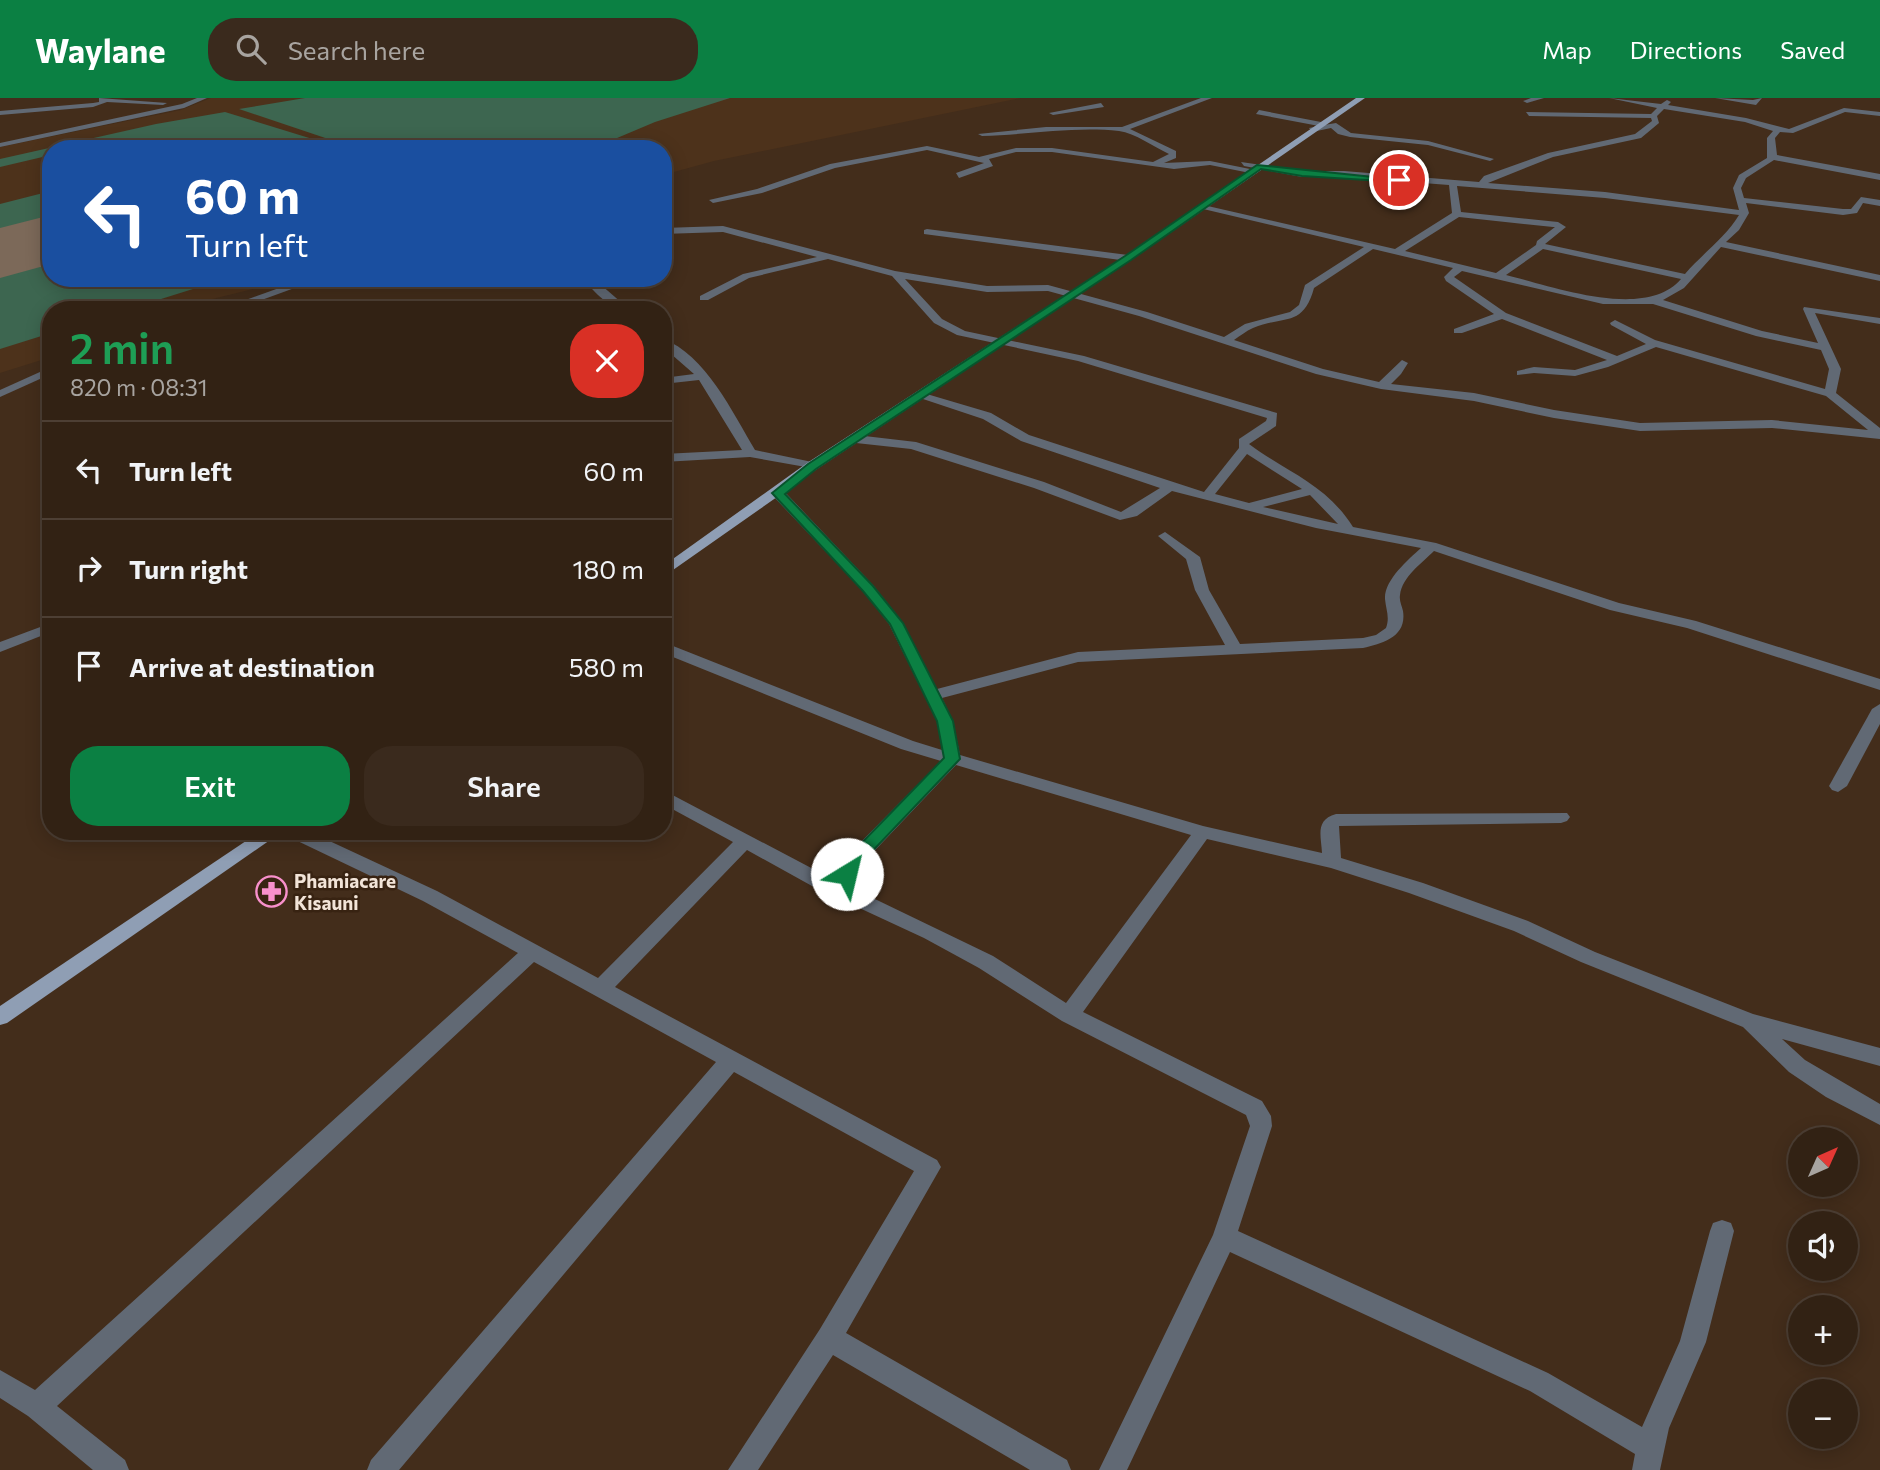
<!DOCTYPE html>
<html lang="en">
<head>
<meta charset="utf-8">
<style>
  body { margin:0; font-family:Commissioner,sans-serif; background:#3a2a1d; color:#f1f3f6; height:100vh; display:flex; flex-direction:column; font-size:26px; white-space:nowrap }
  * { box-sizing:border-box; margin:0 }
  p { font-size:23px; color:#a8a4a0 }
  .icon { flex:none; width:38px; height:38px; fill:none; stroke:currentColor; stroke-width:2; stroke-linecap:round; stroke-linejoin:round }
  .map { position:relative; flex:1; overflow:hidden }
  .details { position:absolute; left:42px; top:203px; width:630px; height:539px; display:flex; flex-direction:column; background:#322214; border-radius:28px; box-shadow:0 4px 18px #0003,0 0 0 2px #4d3f34 }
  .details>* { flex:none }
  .guide { position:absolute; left:42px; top:42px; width:630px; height:147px; border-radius:28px; box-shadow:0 4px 18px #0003,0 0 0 2px #4d3f34; background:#1a4fa0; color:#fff; overflow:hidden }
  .needle { width:46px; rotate:45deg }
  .buttons { position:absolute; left:1788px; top:1029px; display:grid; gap:14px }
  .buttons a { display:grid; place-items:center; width:70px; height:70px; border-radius:50%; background:#322214; box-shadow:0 4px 18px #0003,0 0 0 2px #4d3f34; font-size:35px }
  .pin { position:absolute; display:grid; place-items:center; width:60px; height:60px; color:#fff; margin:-30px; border:4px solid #fff; border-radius:50%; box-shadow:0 2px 7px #0007 }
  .me { position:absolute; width:77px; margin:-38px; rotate:36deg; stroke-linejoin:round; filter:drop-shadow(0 0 5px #0008) }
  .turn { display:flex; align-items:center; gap:24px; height:147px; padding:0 28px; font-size:32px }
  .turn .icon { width:91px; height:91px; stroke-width:2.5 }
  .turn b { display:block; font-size:49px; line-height:60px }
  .round { display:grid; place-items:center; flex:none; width:74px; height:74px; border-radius:28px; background:#3a2a1d }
  .head { display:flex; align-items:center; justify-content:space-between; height:119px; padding:0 28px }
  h1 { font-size:42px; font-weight:600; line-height:52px; color:#1e9e55 }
  .primary-button { display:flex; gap:14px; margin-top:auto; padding:14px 28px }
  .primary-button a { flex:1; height:80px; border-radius:28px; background:#0b8043; color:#fff; font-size:28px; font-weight:600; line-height:80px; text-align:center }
  .primary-button a+a { background:#3a2a1d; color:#f1f3f6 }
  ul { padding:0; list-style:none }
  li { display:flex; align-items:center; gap:21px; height:98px; padding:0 28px; border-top:2px solid #4d3f34 }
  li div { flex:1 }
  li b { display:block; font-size:26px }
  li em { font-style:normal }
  header { display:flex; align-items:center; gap:42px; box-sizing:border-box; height:98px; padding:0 35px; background:#0b8043; color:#fff }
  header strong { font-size:33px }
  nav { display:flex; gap:38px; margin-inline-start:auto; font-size:24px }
  .search { width:490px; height:63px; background:#3a2a1d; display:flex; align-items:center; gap:18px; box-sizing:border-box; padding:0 24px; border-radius:28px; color:#a8a4a0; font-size:26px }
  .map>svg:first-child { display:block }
  .built { fill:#4d321b }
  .green { fill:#3d6650 }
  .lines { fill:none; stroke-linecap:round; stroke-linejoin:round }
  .runway { fill:#7c6959; fill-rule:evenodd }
  .minor { fill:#616974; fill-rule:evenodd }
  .major { fill:#8f9eb4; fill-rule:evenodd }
  .route { fill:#0b8043; stroke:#07532c; stroke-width:2 }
  .labels { text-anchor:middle; stroke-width:5; stroke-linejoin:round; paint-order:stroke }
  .poi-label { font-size:19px; font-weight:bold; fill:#f2e4d8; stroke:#382312; text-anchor:start }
</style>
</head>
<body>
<header>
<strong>Waylane</strong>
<div class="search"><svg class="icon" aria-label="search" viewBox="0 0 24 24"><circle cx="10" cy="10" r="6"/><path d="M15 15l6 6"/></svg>Search here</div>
<nav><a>Map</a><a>Directions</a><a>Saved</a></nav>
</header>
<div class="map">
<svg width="1880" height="1372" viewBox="0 0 1880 1372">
  <rect width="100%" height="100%" fill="#432d1b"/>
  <path class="built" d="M 211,0 L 1021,0 L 714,63 L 663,77 L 663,51 L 51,51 L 51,180 L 298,180 L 188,207 L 186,212 L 51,212 L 51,259 L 0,275 L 0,49 L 181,12 Z"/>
  <g class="green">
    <path d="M 305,0 L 730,0 L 655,24 L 591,51 L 358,51 L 239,11 Z"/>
    <path d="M 225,14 L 345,51 L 51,51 L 51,57 L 0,69 L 0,61 L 156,26 Z"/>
    <path d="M 51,93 L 51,115 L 30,128 L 0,136 L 0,106 Z"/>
    <path d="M 51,159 L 51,180 L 228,180 L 126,212 L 51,212 L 51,235 L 0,251 L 0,173 Z"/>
  </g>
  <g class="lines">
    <path class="runway" d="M 51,117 L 51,166 L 0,180 L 0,130 Z"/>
    <g class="minor">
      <path d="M 99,0 L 167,5 L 163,7 L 107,4 L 93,9 L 0,17 L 0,13 L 93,5 L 99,4 Z"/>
      <path d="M 197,0 L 207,0 L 184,10 L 0,49 L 0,45 L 182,6 Z"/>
      <path d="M 1201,0 L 1212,0 L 1130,31 L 1176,53 L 1176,60 L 1164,65 L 1210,63 L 1255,72 L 1255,76 L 1210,67 L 1174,71 L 1052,54 L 1016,54 L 989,61 L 993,68 L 959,80 L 956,75 L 984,65 L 927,52 L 835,70 L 762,95 L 713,105 L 709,102 L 757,91 L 830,66 L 927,48 L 979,59 L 1016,50 L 1052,50 L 1153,64 L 1169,56 C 1154,49 1135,35 1119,33 C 1074,28 1027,37 982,38 L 978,36 L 1046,29 L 1122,29 Z"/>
      <path d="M 1531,0 L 1544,0 L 1527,5 L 1523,3 Z"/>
      <path d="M 1609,0 L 1661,6 L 1667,2 L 1671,4 L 1668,7 L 1746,20 L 1789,31 L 1844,10 L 1880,14 L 1880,18 L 1845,14 L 1793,35 L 1780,34 L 1775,40 L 1777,57 L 1880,76 L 1880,82 L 1774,62 L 1746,80 L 1741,90 L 1744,100 L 1843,111 L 1851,111 L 1861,99 L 1880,102 L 1880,108 L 1863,105 L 1857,115 L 1843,117 L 1746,105 L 1749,115 L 1739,132 L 1726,144 L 1880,177 L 1880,183 L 1721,149 L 1684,190 L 1663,202 L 1762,233 L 1818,245 L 1803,211 L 1804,209 L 1880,220 L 1880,226 L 1815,215 L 1841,271 L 1836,295 L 1880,330 L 1880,341 L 1772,330 L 1640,333 L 1554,320 L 1474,303 L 1381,291 L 1316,276 L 1139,218 L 1048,193 L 987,194 L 905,181 L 942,221 L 965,233 L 1084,258 L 1277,315 L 1276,328 L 1249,346 C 1288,375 1326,386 1353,429 L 1436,445 L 1619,505 L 1696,523 L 1880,581 L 1880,592 L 1687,530 L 1610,512 L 1434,453 C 1422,465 1402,479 1400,497 C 1399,503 1402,508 1403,513 C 1407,539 1383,545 1363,550 L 1078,564 L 942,600 L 953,623 L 960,657 L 1203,728 L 1322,755 C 1321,737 1315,722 1336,716 L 1567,715 L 1570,719 L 1567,723 L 1561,725 L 1339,728 L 1341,760 L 1423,785 L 1528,823 L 1595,854 L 1753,916 L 1880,950 L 1880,968 L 1782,941 L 1805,962 L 1880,1006 L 1880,1027 L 1826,999 L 1789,974 L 1743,929 L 1581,864 L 1514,833 L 1409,795 L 1331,770 L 1207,741 L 1083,914 L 1262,1003 L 1271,1018 L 1272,1028 L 1238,1133 L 1548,1275 L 1642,1329 L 1680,1243 L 1710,1133 L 1713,1125 L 1722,1122 L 1731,1125 L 1734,1133 L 1706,1244 L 1669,1330 L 1660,1372 L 1632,1372 L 1635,1356 L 1530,1293 L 1230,1154 L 1127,1372 L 1099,1372 L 1213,1137 L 1250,1028 L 1246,1017 L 1062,923 L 979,870 L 924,840 L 812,788 L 747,752 L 615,889 L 937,1062 L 941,1069 L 937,1076 L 846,1235 L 1067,1362 L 1071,1372 L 1030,1372 L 833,1257 L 758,1372 L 728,1372 L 820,1231 L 914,1073 L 734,974 L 399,1372 L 367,1372 L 371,1362 L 716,964 L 534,864 L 57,1308 L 125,1362 L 129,1372 L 93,1372 L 28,1318 L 0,1300 L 0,1272 L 35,1292 L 518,855 L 423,803 L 285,737 L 282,733 L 308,733 L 437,793 L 598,880 L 733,744 L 663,706 L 663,692 L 834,782 L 848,757 L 941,663 L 901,651 L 663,555 L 663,544 L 913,643 L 942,652 L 937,623 L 889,526 L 863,493 L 773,398 L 773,392 L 783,392 L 873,487 L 901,522 L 937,591 L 1078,554 L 1225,547 L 1195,492 L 1186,461 L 1158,438 L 1165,434 L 1200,459 L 1209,492 L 1240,546 L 1363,540 L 1376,537 L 1386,530 C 1390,519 1386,512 1385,501 C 1384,482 1408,462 1421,450 L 1316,430 L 1172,393 L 1137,418 L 1120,422 L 1034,390 L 911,351 L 856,345 L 850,341 L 856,337 L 916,344 L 1044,384 L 1121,414 L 1160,390 L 1021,343 L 983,321 L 914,298 L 920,294 L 991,315 L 1029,337 L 1204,394 L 1239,350 L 1239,341 L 1266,323 L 1267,320 L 1078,263 L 957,237 L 934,225 L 892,178 L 828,161 L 749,180 L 708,202 L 700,202 L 700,198 L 743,176 L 817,159 L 723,134 L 663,136 L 663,130 L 723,128 L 895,173 L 987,188 L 1048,187 L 1147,214 L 1224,239 L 1245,226 L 1290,214 L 1299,207 L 1305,187 L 1364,149 L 1199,110 L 1199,106 L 1395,151 L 1452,115 L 1449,87 L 1344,79 L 1302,79 L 1244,68 L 1241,64 L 1302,73 L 1344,73 L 1479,84 L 1484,78 L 1548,55 L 1635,36 L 1652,23 L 1651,20 L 1529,18 L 1526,14 L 1651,16 L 1657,10 ZM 1664,11 L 1745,24 L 1773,33 L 1767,40 L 1767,60 L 1739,77 L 1733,90 L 1739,112 L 1605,94 L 1488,85 L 1553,59 L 1641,40 L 1659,25 L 1657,18 ZM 1457,88 L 1605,100 L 1739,117 C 1726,139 1702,156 1685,176 L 1545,146 L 1566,129 L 1558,124 L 1461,114 ZM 1459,119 L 1553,129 L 1555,129 L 1537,143 L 1536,147 L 1496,175 L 1405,153 ZM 1373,151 L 1453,170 L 1444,179 L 1446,183 L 1494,216 L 1454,231 L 1454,235 L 1462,235 L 1502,221 L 1607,262 L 1575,272 L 1534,269 L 1517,273 L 1517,277 L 1534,275 L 1575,278 L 1608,269 L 1656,249 L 1826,298 L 1868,332 L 1772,322 L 1640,325 L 1554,312 L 1474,295 L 1391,286 L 1401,276 L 1408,265 L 1402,262 L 1379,284 L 1323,271 L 1234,242 C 1240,238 1246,233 1253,230 C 1284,217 1303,230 1314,190 ZM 1543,151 L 1681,181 C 1645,223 1552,188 1506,177 ZM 1462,173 L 1603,206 L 1653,206 L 1756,238 L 1821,252 L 1829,271 L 1825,291 L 1655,242 L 1615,222 L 1610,225 L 1611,227 L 1646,246 L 1617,258 L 1506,215 L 1454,179 ZM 1247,356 L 1302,391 L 1249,405 L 1215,396 ZM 1310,397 L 1338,426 L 1263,409 ZM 956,667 L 1191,737 L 1066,905 L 993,858 L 850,789 L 862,766 Z"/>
      <path d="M 1715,0 L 1753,2 L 1762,0 L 1756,7 Z"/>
      <path d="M 1101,5 L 1104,9 L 1053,17 L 1049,15 Z"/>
      <path d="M 1259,12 L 1321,24 L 1324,27 L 1336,25 L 1351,35 L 1428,43 L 1494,61 L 1490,63 L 1428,47 L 1350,39 L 1338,36 L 1331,30 L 1312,34 L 1309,30 L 1319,28 L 1256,16 Z"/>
      <path d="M 927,131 L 1128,157 L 1133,160 L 1128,163 L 924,136 L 924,132 Z"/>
      <path d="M 307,180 L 322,180 L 234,212 L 218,212 Z"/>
      <path d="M 583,180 L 593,180 L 630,212 C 611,212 594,195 583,180 Z"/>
      <path d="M 663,241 C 705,256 733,315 755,352 L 817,365 L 817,371 L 750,359 L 663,364 L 663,356 L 742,352 L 699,282 L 663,286 L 663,280 L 694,276 L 663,249 Z"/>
      <path d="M 51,269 L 51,276 L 0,299 L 0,292 Z"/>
      <path d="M 51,525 L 51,534 L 0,554 L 0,544 Z"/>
      <path d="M 1880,606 L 1880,626 L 1847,688 L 1838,694 L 1832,692 L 1829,688 L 1872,611 Z"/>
    </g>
    <g class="major">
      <path d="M 1356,0 L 1365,0 L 1131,162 L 817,371 L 663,479 L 663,468 L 807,365 L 1125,158 Z"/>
      <path d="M 261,733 L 283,733 L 7,925 L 0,927 L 0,908 Z"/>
    </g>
  </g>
  <path class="route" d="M 1257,67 L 1402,82 L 1399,84 L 1302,78 L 1261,71 L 1131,162 L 816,371 L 785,396 L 873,488 L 903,525 L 953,623 L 960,661 L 861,765 L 853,781 L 841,781 L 838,776 L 849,758 L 944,660 L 937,623 L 890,526 L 863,493 L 772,395 L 808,366 L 1125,158 Z"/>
  <defs>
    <symbol id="pharmacy-ring" viewBox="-11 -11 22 22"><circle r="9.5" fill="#382312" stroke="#f890cc" stroke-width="1.5"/><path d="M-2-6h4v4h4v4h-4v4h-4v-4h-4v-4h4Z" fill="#f890cc"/></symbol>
  </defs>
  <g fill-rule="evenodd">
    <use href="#pharmacy-ring" x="254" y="776" width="35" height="35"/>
  </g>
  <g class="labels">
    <g class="poi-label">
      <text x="294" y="790">Phamiacare<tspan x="294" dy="22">Kisauni</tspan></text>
    </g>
  </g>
</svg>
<div class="buttons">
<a><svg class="needle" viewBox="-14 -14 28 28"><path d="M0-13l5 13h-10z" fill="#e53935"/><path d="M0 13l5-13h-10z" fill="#a8a4a0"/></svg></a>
<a><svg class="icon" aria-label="sound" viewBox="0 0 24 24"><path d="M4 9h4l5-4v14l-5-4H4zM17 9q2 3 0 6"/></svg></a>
<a>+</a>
<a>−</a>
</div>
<div class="pin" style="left:1399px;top:82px;background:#d93025"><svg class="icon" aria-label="arrive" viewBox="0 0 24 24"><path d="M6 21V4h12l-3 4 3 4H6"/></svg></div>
<svg class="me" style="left:847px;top:776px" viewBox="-20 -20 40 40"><circle r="19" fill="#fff"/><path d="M0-13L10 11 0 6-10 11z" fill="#0b8043"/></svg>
<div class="guide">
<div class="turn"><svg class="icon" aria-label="left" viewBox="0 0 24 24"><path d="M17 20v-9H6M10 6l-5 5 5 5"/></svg><div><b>60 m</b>Turn left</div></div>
</div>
<section class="details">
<div class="head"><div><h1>2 min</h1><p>820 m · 08:31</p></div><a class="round" style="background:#d93025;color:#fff"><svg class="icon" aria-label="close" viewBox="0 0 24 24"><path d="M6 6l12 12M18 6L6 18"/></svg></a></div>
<ul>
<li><svg class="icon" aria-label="left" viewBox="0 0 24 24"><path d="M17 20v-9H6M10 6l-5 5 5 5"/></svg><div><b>Turn left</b></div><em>60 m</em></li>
<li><svg class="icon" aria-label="right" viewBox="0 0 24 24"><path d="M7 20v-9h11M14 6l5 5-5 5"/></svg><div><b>Turn right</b></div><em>180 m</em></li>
<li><svg class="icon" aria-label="arrive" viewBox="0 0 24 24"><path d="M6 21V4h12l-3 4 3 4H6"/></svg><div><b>Arrive at destination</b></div><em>580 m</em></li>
</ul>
<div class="primary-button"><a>Exit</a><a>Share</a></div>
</section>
</div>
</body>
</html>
